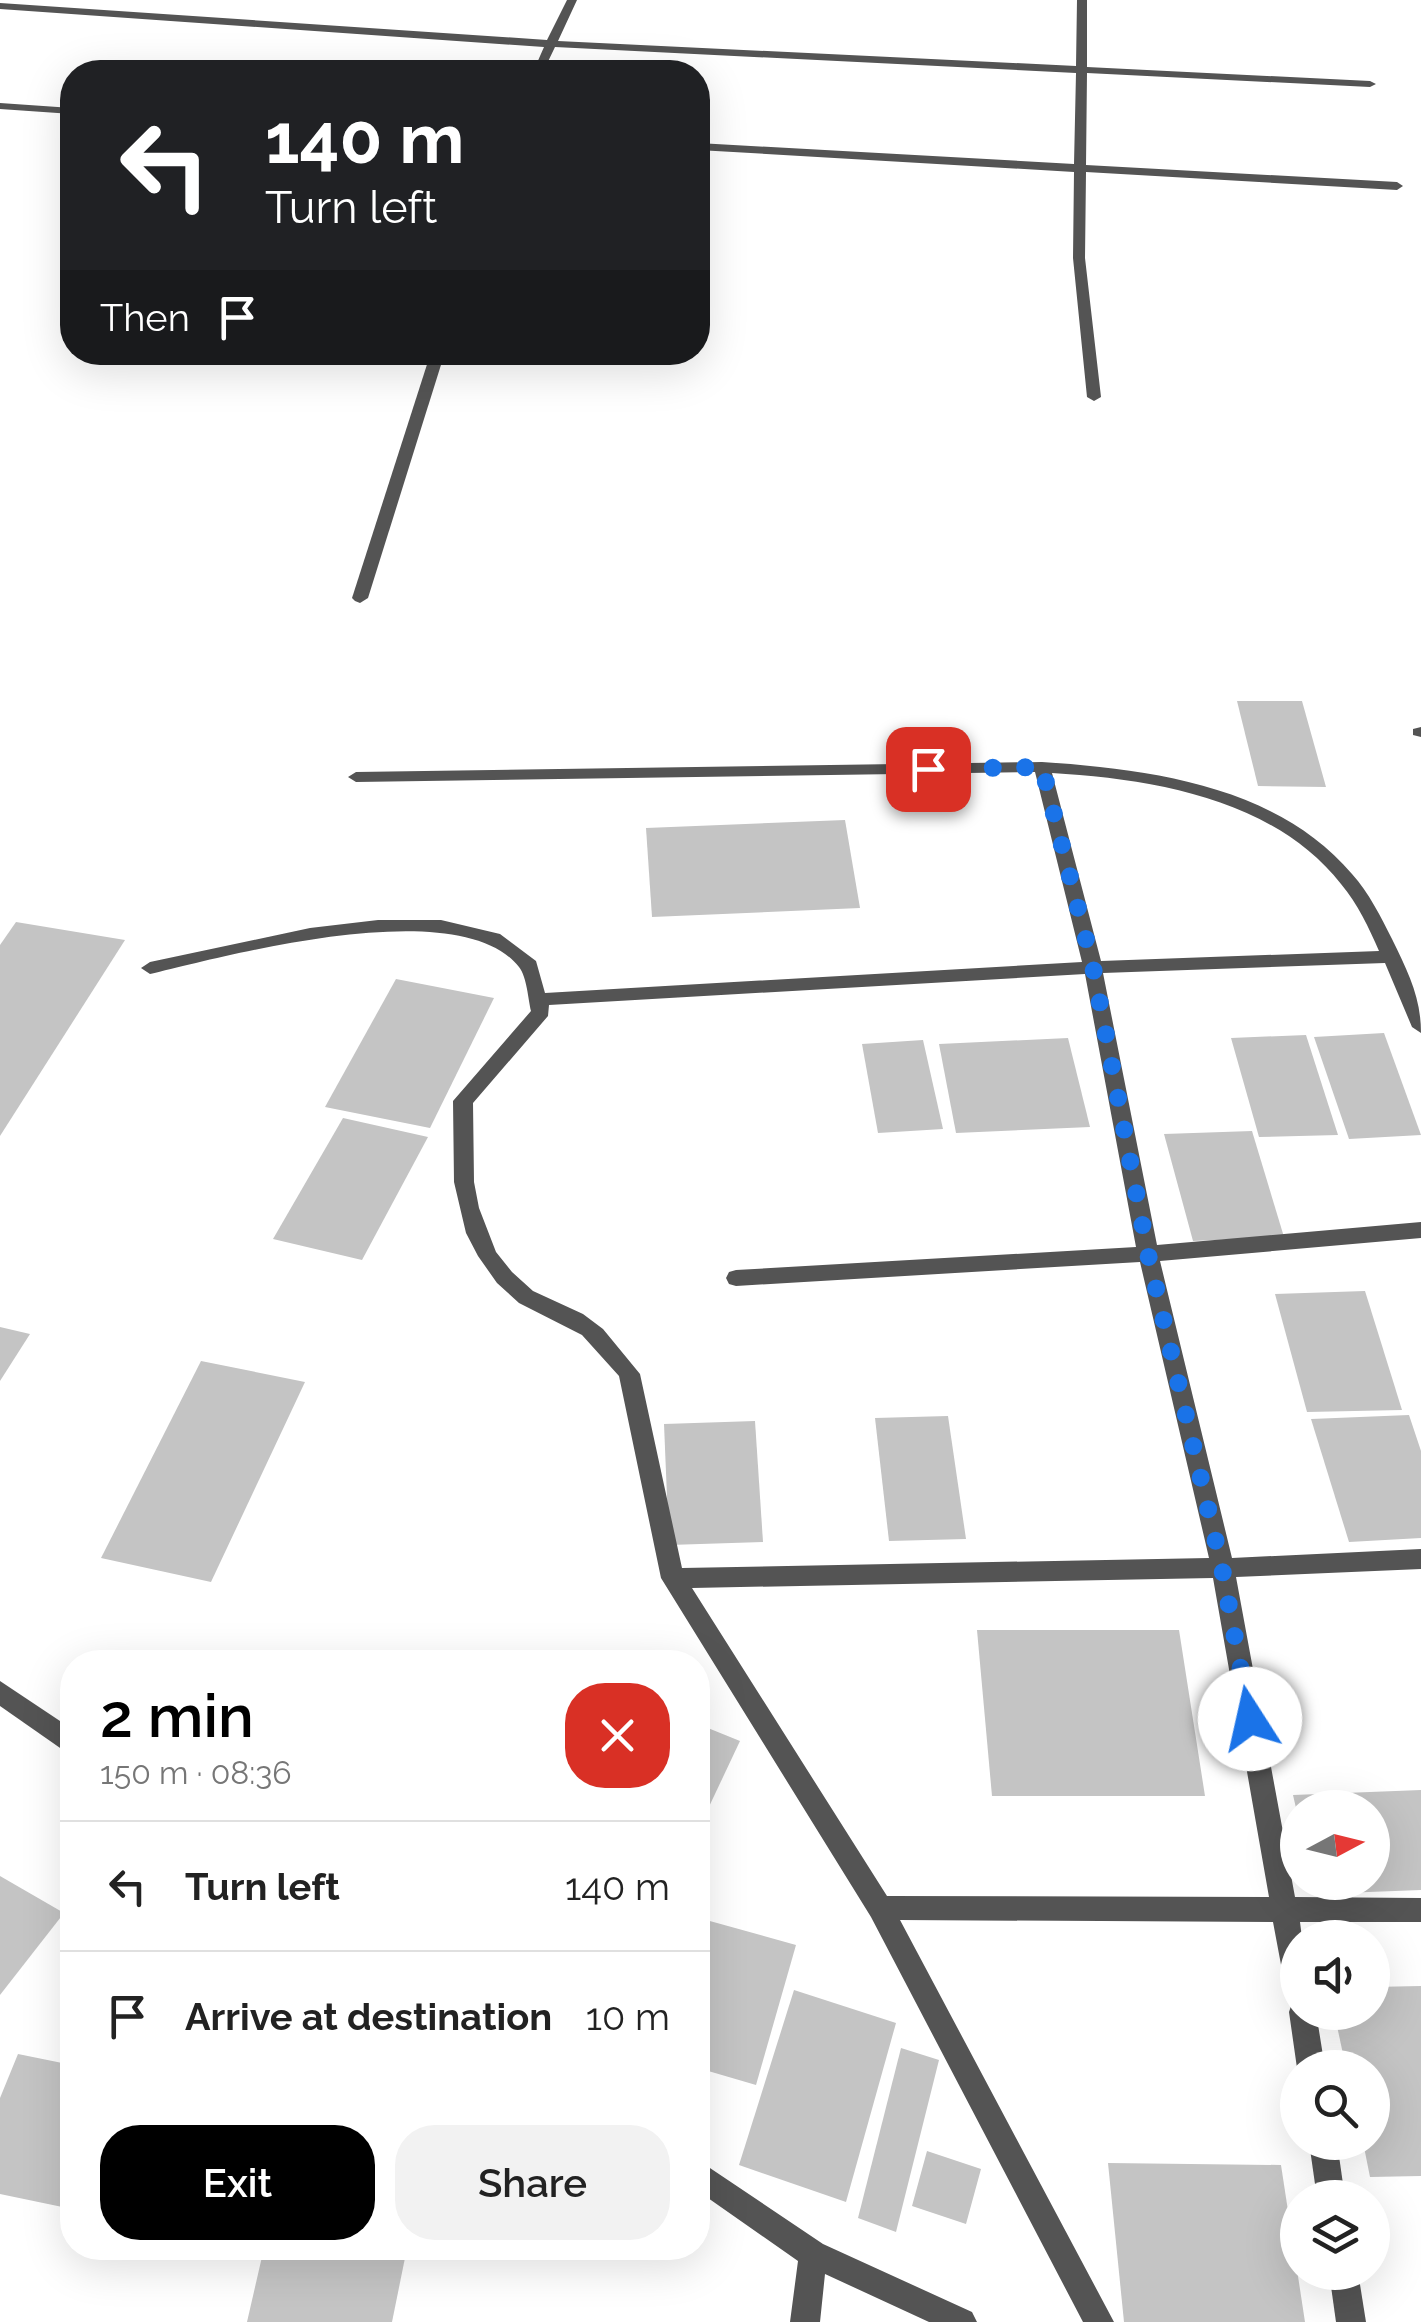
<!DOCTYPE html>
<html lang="en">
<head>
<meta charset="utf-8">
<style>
  body { margin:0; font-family:Raleway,sans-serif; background:#f2f2f2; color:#222; height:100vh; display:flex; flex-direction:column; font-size:38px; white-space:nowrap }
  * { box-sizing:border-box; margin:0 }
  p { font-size:32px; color:#767676 }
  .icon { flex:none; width:55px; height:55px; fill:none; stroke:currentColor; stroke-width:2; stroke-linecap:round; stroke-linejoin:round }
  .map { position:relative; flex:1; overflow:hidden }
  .drawer { position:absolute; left:60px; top:1650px; width:650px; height:610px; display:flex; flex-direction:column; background:#fff; border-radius:40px; box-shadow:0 10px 40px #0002 }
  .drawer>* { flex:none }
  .top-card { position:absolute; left:60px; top:60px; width:650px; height:305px; border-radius:40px; box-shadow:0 10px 40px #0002; background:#202124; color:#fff; overflow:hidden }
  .needle { width:65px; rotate:83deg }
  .fabs { position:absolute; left:1280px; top:1790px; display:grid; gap:20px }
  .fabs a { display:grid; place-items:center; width:110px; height:110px; border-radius:50%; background:#fff; box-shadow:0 10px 40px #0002; font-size:50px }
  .pin { position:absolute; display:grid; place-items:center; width:85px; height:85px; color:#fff; margin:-42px; border-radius:20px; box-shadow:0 5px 15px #0006 }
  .me { position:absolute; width:110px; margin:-55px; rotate:350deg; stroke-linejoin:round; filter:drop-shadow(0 0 8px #0008) }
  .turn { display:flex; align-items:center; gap:35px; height:210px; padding:0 40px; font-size:45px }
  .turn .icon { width:130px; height:130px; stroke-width:2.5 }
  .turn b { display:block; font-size:70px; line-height:85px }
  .then { display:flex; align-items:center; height:95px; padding:0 40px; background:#0003; gap:20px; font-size:38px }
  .round { display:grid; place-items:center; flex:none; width:105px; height:105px; border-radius:40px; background:#f2f2f2 }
  .headline { display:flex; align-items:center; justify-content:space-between; height:170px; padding:0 40px }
  h1 { font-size:60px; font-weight:600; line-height:75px; color:#000 }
  .primary-button { display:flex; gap:20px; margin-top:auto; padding:20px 40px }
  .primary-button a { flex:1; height:115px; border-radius:40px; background:#000; color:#fff; font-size:40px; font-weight:600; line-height:115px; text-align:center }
  .primary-button a+a { background:#f2f2f2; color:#222 }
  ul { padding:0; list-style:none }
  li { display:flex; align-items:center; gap:30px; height:130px; padding:0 40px; border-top:2px solid #e0e0e0 }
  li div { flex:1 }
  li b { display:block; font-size:38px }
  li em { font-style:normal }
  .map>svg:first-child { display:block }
  .building { fill:#c4c4c4 }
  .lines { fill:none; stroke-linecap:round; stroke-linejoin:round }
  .minor { fill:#545454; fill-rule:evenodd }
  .route { stroke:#1a73e8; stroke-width:18; stroke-dasharray:0 32.4 }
</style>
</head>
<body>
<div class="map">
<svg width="1421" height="2322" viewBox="0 0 1421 2322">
  <rect width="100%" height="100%" fill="#fff"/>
  <g class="building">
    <path d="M 1237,701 L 1302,701 L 1326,787 L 1258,786 Z"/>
    <path d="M 845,820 L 860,908 L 652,917 L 646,828 Z"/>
    <path d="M 16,922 L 125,940 L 0,1136 L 0,945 Z"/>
    <path d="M 396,979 L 494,998 L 430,1128 L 325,1107 Z"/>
    <path d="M 1384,1033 L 1421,1135 L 1349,1139 L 1314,1037 Z"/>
    <path d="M 1306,1035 L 1338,1135 L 1259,1137 L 1231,1038 Z"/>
    <path d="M 1068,1038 L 1090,1127 L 956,1133 L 939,1044 Z"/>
    <path d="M 923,1040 L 943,1129 L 878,1133 L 862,1044 Z"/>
    <path d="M 343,1118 L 428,1137 L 362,1260 L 273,1239 Z"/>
    <path d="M 1252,1131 L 1284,1237 L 1193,1241 L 1164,1134 Z"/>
    <path d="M 1365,1291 L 1402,1410 L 1307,1412 L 1275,1294 Z"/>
    <path d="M 0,1327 L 30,1334 L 0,1381 Z"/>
    <path d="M 201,1361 L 305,1382 L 211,1582 L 101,1558 Z"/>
    <path d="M 1409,1415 L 1421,1451 L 1421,1538 L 1349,1542 L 1311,1419 Z"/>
    <path d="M 948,1416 L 966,1539 L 889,1541 L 875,1418 Z"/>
    <path d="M 755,1421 L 763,1542 L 669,1545 L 664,1424 Z"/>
    <path d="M 977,1630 L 1179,1630 L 1205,1796 L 992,1796 Z"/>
    <path d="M 698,1724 L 740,1741 L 698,1830 Z"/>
    <path d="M 1421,1790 L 1421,1890 L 1316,1894 L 1314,1882 L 1372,1882 L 1372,1808 L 1296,1808 L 1293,1795 Z"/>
    <path d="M 0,1876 L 64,1913 L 0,1995 Z"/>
    <path d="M 699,1918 L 796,1945 L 756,2085 L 698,2068 Z"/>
    <path d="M 1421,1986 L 1421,2176 L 1370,2177 L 1363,2142 L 1372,2142 L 1372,2068 L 1346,2068 L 1334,2012 L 1372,2012 L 1372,1987 Z"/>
    <path d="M 794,1990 L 896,2023 L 846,2202 L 739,2165 Z"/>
    <path d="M 901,2048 L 939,2060 L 896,2232 L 858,2218 Z"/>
    <path d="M 18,2054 L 72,2065 L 72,2209 L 0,2194 L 0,2098 Z"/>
    <path d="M 927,2151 L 981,2169 L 966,2224 L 912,2206 Z"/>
    <path d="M 1108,2163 L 1281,2165 L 1305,2322 L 1124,2322 Z"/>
    <path d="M 264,2248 L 407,2248 L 392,2322 L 247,2322 Z"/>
  </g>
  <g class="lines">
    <g class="minor">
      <path d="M 567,0 L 577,0 L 558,41 L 1076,66 L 1077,0 L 1087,0 L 1087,67 L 1370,81 L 1376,84 L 1370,87 L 1087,73 L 1086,165 L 1397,182 L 1403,186 L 1397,190 L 1086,172 L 1085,258 L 1101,397 L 1094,401 L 1087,397 L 1073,258 L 1074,172 L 698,150 L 698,143 L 1074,164 L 1076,73 L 555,47 L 543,72 L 533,72 L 544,47 L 0,9 L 0,3 L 547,40 Z"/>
      <path d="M 0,103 L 72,108 L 72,114 L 0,109 Z"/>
      <path d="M 431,352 L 445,352 L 368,598 L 360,603 L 355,601 L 352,598 Z"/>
      <path d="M 1421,727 L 1421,737 L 1413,735 L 1413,729 Z"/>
      <path d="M 1042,762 C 1150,769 1278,786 1352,874 C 1369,893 1381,917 1392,939 C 1408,972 1421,997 1421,1033 L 1412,1027 L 1385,963 L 1103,973 L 1157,1245 L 1421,1222 L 1421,1238 L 1160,1261 L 1232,1558 L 1421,1549 L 1421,1569 L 1236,1577 L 1295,1897 L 1421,1898 L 1421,1922 L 1300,1922 L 1302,1938 L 1298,1938 L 1298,1999 L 1289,1995 L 1285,1986 L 1273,1922 L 900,1920 L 1114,2322 L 1083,2322 L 871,1917 L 661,1578 L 619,1376 L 582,1335 L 519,1303 L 497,1283 L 478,1256 L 466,1233 L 454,1182 L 453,1101 L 531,1011 C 528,999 527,977 519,967 C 460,892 230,955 150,974 L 141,968 L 150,962 L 310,928 L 378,920 L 441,920 L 500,934 L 536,961 L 545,993 L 1082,962 L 1035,772 L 356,782 L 348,777 L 356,772 ZM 1052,773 C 1154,779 1274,799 1341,884 C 1358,904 1369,928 1379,951 L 1101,961 ZM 1085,974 L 1136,1247 L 736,1270 L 729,1272 L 726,1278 L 729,1284 L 736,1286 L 1140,1262 L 1209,1558 L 682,1568 L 640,1374 L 603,1329 L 583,1314 L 533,1291 L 512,1272 L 496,1252 L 479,1208 L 474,1182 L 473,1103 L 548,1016 L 549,1005 ZM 1213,1578 L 1269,1897 L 887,1896 L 692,1588 Z"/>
      <path d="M 0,1681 L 72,1729 L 72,1753 L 63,1750 L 0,1706 Z"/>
      <path d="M 1298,2001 L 1298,2012 L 1316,2012 L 1325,2068 L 1297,2068 L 1289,2012 L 1292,2003 Z"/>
      <path d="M 1309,2142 L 1337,2142 L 1345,2198 L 1317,2198 Z"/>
      <path d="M 698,2160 L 823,2244 L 972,2312 L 977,2322 L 929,2322 L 825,2274 L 820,2322 L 790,2322 L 798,2261 L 698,2191 Z"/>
      <path d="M 1329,2272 L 1358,2272 L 1366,2322 L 1336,2322 Z"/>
    </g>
  </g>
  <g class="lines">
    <path class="route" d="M 928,769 L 1042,767 L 1093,967 L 1148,1254 L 1222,1568 L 1250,1719"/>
  </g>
</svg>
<div class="fabs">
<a><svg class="needle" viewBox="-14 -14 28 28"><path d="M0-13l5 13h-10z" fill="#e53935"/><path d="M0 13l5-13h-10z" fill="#767676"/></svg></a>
<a><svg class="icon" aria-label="sound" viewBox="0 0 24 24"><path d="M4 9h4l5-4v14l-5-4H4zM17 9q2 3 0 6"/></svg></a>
<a><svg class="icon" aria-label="search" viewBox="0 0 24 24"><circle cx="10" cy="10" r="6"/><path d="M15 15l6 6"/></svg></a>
<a><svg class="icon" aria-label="layers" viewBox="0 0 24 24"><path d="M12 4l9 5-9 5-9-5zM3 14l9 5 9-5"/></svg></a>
</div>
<div class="pin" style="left:928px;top:769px;background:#d93025"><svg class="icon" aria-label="arrive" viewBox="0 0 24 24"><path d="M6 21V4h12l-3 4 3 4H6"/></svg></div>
<svg class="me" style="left:1250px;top:1719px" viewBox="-20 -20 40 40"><circle r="19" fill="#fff"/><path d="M0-13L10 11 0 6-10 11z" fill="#1a73e8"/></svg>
<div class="top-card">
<div class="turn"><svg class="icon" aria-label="left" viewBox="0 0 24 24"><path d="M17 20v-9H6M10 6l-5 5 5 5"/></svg><div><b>140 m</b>Turn left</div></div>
<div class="then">Then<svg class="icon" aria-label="arrive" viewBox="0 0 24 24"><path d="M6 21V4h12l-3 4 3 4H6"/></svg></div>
</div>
<section class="drawer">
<div class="headline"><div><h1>2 min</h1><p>150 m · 08:36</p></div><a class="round" style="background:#d93025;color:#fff"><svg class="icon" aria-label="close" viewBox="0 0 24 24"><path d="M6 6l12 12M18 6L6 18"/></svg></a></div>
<ul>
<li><svg class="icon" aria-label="left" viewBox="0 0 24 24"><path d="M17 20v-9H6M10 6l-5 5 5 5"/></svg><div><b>Turn left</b></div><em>140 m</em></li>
<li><svg class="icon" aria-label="arrive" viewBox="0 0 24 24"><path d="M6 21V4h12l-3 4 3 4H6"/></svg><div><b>Arrive at destination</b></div><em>10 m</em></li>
</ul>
<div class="primary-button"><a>Exit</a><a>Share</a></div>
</section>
</div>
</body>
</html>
